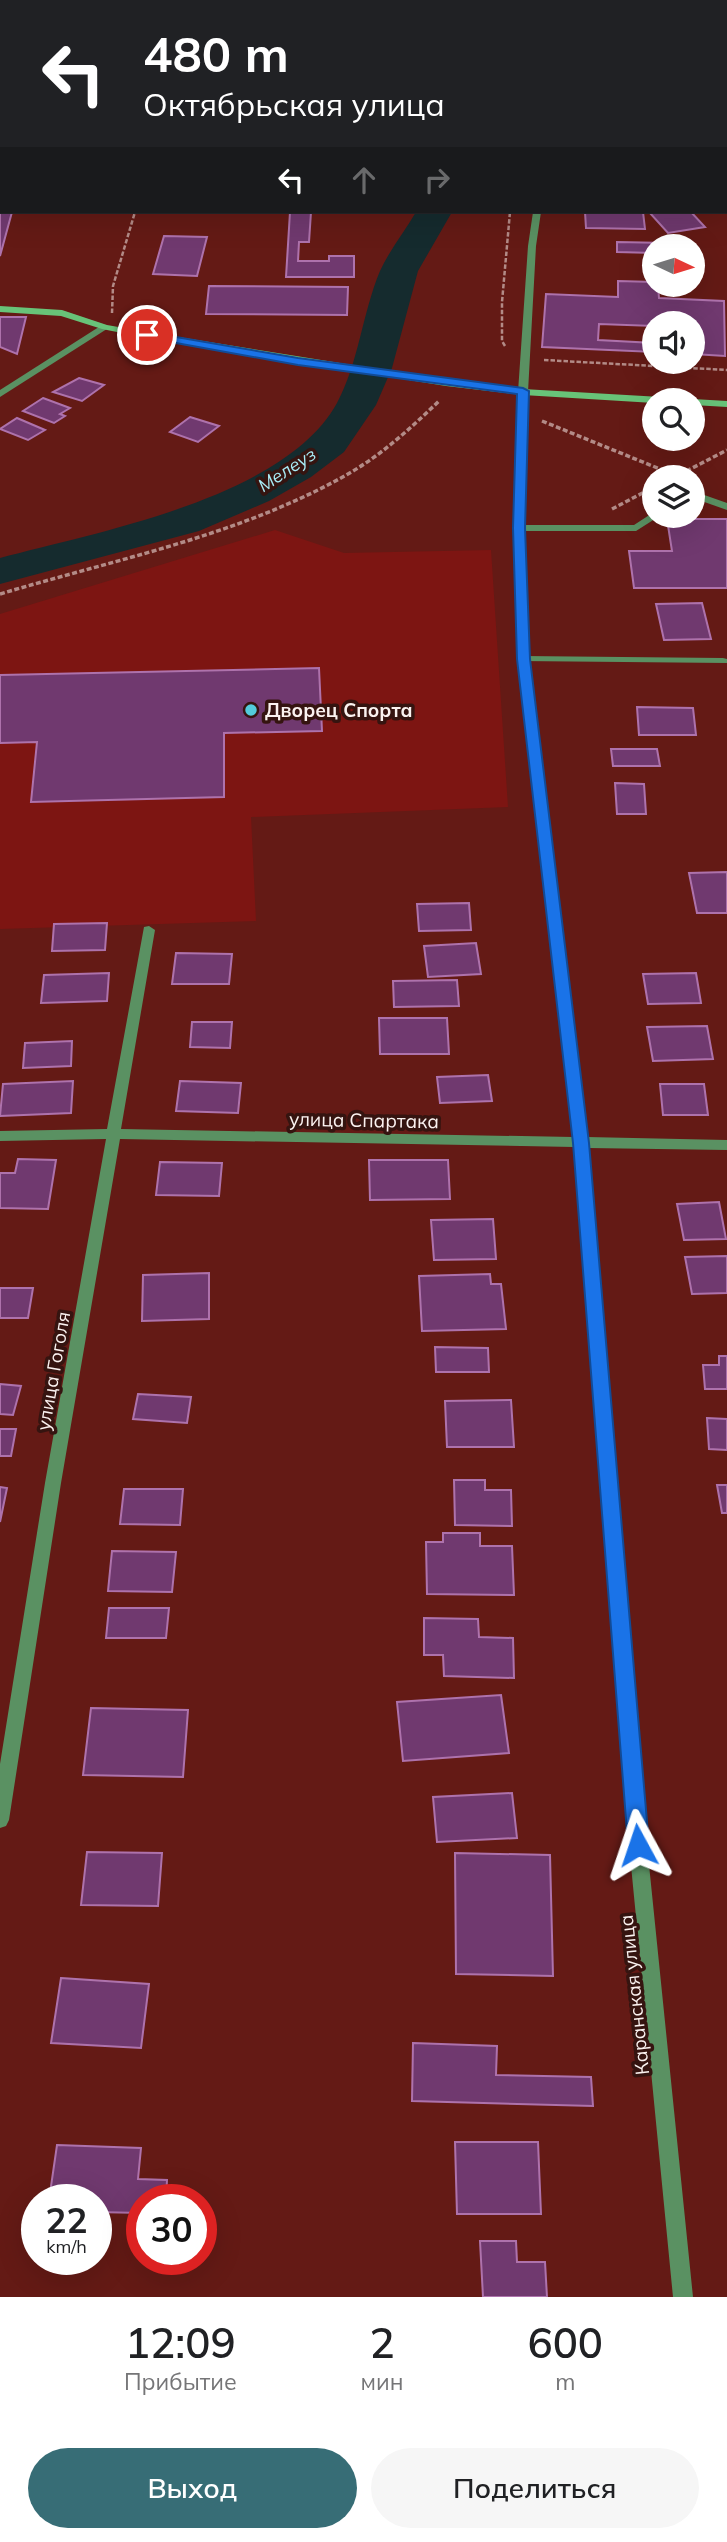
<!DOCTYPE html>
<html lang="ru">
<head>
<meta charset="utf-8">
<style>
  body { margin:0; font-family:Mulish,sans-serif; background:#f6f6f6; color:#202124; height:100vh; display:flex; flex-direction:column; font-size:26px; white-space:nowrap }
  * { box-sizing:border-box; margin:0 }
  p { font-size:23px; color:#757577 }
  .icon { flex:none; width:38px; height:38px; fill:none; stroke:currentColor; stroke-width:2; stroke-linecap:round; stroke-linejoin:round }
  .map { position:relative; height:2297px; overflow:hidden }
  .details { display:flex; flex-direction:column; background:#fff; flex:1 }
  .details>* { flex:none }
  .guide { position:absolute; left:0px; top:0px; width:728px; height:214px; box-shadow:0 7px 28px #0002; background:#202124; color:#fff; overflow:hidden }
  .needle { width:46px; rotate:94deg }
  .controls { position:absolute; left:642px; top:234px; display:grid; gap:14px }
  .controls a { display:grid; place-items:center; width:63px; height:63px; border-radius:50%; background:#fff; box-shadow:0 7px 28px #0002; font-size:35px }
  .speed { position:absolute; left:21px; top:2184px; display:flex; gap:14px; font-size:35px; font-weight:700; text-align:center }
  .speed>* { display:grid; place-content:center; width:91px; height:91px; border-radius:50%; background:#fff; box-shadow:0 7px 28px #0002; line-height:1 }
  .speed small { font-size:18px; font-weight:400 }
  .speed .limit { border:10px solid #d22; background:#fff; color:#111 }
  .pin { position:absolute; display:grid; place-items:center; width:60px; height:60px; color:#fff; margin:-30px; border:4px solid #fff; border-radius:50%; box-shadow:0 2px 7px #0007 }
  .me { position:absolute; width:77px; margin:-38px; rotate:355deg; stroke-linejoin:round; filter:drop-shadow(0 0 5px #0008) }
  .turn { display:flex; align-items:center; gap:24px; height:147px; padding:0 28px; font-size:32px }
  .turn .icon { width:91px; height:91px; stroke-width:2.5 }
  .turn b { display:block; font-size:49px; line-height:60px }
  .lanes { display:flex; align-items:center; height:66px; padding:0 28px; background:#0003; justify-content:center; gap:35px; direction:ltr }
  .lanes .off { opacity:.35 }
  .eta { display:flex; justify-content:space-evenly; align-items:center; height:119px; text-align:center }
  .eta b { font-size:42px; font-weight:600; line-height:49px }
  .button { display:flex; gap:14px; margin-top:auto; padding:14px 28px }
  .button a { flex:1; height:80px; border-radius:42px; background:#376d76; color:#fff; font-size:28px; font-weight:600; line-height:80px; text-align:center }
  .button a+a { background:#f6f6f6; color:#202124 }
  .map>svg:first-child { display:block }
  .green { fill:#7d1512 }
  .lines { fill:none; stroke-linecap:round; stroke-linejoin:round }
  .river { fill:#152b2e; fill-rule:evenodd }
  .building { fill:#70396f; stroke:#ae72ac; stroke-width:2 }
  .path-far1 { stroke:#b38b87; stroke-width:2.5; stroke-dasharray:4.5 2; stroke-linecap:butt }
  .path { stroke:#b38b87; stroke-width:3.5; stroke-dasharray:5 2.5; stroke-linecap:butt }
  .lane { fill:#5a9162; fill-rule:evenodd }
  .street { fill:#5a9162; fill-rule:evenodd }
  .secondary { fill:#68c378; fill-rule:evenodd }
  .route { fill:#1a73e8; stroke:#114b97; stroke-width:2 }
  .poi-dot { fill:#53cbdb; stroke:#351410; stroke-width:2.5 }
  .labels { text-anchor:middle; stroke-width:7; stroke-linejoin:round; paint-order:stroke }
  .far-water-label { font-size:18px; font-style:italic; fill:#a8ecf6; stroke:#351410 }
  .poi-label { font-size:19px; font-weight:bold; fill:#fbf2f0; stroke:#351410; text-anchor:start }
  .street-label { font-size:19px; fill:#fbf2f0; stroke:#351410 }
</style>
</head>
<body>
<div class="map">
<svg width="727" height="2297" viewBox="0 0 727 2297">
  <rect width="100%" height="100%" fill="#641a15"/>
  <path class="green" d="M 275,530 L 344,553 L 491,550 L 508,807 L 251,817 L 256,921 L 0,929 L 0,614 Z"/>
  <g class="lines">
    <g class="river">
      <rect x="411" y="0" width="30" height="2"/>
      <path d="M 416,212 L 452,212 L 418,271 L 392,368 L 376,405 L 344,452 L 311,477 L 269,501 L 199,531 L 0,584 L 0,558 C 97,532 285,498 337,403 C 359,362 362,314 380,271 C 389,251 405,231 416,212 Z"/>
    </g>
  </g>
  <g class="building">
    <path d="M 0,207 L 2,212 L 12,212 L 0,256 Z"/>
    <path d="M 290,212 L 311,212 L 309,242 L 299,242 L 298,261 L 329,261 L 329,256 L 354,256 L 354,277 L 286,277 Z"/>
    <path d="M 585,212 L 643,212 L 645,229 L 586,228 Z"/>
    <path d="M 649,212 L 691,212 L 705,227 L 668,233 Z"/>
    <path d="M 164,236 L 207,237 L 197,276 L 153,274 Z"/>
    <path d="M 617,242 L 668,243 L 668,247 L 654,247 L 654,253 L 617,252 Z"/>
    <path d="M 618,281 L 654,282 L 654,285 L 658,285 L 659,298 L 724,301 L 725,356 L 693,354 L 693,324 L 654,324 L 654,326 L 599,324 L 598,340 L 654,343 L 654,352 L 542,347 L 546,294 L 618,297 Z"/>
    <path d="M 209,286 L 348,287 L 347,315 L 206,314 Z"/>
    <path d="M 0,317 L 26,317 L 17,354 L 0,347 Z"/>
    <path d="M 79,378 L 104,385 L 82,401 L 53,392 Z"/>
    <path d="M 43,398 L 70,408 L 60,414 L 65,416 L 54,423 L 23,411 Z"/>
    <path d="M 190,417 L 219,426 L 198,442 L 170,432 Z"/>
    <path d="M 17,418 L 45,430 L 28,440 L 0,429 Z"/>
    <path d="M 667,519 L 727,519 L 727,588 L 634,588 L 629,551 L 672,551 Z"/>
    <path d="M 702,603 L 711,639 L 664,640 L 656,604 Z"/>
    <path d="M 319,668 L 322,731 L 224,733 L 224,797 L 31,802 L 37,742 L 0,743 L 0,675 Z"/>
    <path d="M 637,707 L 693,708 L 696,735 L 639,735 Z"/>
    <path d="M 611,749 L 657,749 L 660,766 L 613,766 Z"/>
    <path d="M 615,783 L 644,784 L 646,814 L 617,814 Z"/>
    <path d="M 727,872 L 727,913 L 697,913 L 689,873 Z"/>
    <path d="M 469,903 L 471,930 L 419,931 L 417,904 Z"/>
    <path d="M 107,923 L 105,950 L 52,951 L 54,924 Z"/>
    <path d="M 476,943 L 481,974 L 428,977 L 424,946 Z"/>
    <path d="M 176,953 L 232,954 L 229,984 L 172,984 Z"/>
    <path d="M 109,973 L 107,1001 L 41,1003 L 44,975 Z"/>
    <path d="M 696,973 L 701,1003 L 648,1004 L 643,974 Z"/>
    <path d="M 457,980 L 459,1006 L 394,1007 L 393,981 Z"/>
    <path d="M 379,1018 L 447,1018 L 449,1054 L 380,1054 Z"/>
    <path d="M 192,1022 L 232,1022 L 230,1048 L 190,1047 Z"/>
    <path d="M 707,1026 L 713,1059 L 653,1061 L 647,1027 Z"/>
    <path d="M 72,1041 L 71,1066 L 23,1068 L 25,1043 Z"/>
    <path d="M 488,1075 L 492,1101 L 440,1103 L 437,1077 Z"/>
    <path d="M 73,1081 L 71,1113 L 0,1116 L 3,1084 Z"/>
    <path d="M 180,1081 L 241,1083 L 238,1113 L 176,1111 Z"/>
    <path d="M 660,1084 L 704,1084 L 708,1115 L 663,1115 Z"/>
    <path d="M 18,1159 L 56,1160 L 48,1209 L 0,1208 L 0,1173 L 15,1173 Z"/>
    <path d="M 369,1160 L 448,1160 L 450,1199 L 370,1200 Z"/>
    <path d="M 160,1162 L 222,1163 L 219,1196 L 156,1195 Z"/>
    <path d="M 719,1202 L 726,1239 L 684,1240 L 677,1204 Z"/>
    <path d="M 493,1219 L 496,1259 L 434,1260 L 431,1220 Z"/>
    <path d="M 727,1256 L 727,1293 L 692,1294 L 685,1257 Z"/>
    <path d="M 209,1273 L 209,1319 L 142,1321 L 143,1275 Z"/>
    <path d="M 490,1274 L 491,1284 L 501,1284 L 506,1329 L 422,1331 L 419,1276 Z"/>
    <path d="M 0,1288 L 33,1288 L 28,1318 L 0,1318 Z"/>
    <path d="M 435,1347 L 488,1348 L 489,1372 L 436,1372 Z"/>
    <path d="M 719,1356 L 727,1356 L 727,1389 L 705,1389 L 703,1365 L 719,1365 Z"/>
    <path d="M 0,1384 L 21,1386 L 13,1415 L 0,1414 Z"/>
    <path d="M 138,1394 L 191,1397 L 187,1423 L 133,1419 Z"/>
    <path d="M 511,1400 L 514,1447 L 447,1447 L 445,1401 Z"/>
    <path d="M 707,1418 L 727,1419 L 727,1450 L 709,1449 Z"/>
    <path d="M 0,1429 L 16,1429 L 11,1456 L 0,1456 Z"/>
    <path d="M 454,1480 L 485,1480 L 485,1490 L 511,1490 L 512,1526 L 455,1525 Z"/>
    <path d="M 717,1485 L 727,1485 L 727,1513 L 722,1513 Z"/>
    <path d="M 0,1487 L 7,1488 L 0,1522 Z"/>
    <path d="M 124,1489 L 183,1489 L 180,1525 L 120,1524 Z"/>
    <path d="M 443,1533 L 480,1533 L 480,1546 L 512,1546 L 514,1595 L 427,1594 L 426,1542 L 443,1542 Z"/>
    <path d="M 112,1551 L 176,1552 L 172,1592 L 108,1591 Z"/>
    <path d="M 109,1608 L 169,1608 L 166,1638 L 106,1638 Z"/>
    <path d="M 424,1618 L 478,1619 L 479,1637 L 513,1638 L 514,1678 L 444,1676 L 443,1655 L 424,1655 Z"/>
    <path d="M 501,1695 L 509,1753 L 403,1761 L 397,1702 Z"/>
    <path d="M 91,1708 L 188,1710 L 183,1777 L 83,1775 Z"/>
    <path d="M 512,1793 L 517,1838 L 437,1842 L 433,1797 Z"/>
    <path d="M 87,1852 L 162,1853 L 158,1906 L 81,1905 Z"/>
    <path d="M 455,1853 L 550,1855 L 553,1976 L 456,1974 Z"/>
    <path d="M 61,1978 L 149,1984 L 141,2048 L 51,2043 Z"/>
    <path d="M 413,2043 L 497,2046 L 496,2075 L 591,2077 L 593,2106 L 412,2101 Z"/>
    <path d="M 455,2142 L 538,2142 L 541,2214 L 457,2214 Z"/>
    <path d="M 57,2145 L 141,2148 L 138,2179 L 167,2180 L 166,2200 L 142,2200 L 142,2213 L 96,2212 L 96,2200 L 49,2200 Z"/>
    <path d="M 480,2241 L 516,2241 L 517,2262 L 545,2262 L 547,2297 L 483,2297 Z"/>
  </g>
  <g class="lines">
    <g class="path-far1">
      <path d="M 112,313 L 113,286 L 135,212"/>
      <path d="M 505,346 L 502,341 L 502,302 L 510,212"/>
      <path d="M 544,360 L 727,370"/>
    </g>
    <g class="path">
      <path d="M 542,421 L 682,478"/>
      <path d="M 673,478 L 727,450"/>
      <path d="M 612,509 L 654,487"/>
      <path d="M 0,594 C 117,559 241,535 348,474 C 383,454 412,427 440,400"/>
    </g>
    <g class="lane">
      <path d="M 693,491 L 727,503 L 727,510 L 693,498 Z"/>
      <path d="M 654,512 L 654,516 L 658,517 L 636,531 L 519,531 L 514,528 L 519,525 L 634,525 Z"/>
      <path d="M 523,656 L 723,658 L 727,659 L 727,663 L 519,661 L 517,659 Z"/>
    </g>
    <g class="street">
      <rect x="543" y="0" width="8" height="2"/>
      <rect x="0" y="48" width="2" height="4"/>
      <path d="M 533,212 L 541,212 L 536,246 L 528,392 L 524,528 L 529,659 L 587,1137 L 727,1140 L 727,1150 L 588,1148 L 647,1845 L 693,2297 L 673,2297 L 629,1845 L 574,1147 L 120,1139 L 61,1483 L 9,1820 L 6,1826 L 0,1828 L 0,1764 L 45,1483 L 106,1139 L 0,1141 L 0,1131 L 107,1129 L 144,927 L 149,926 L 155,930 L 121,1129 L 573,1137 L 517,659 L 514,528 L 518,392 L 528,246 Z"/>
      <path d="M 102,325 L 110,327 L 0,397 L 0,390 Z"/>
    </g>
    <g class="secondary">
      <path d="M 0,306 L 62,310 L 107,325 L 147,332 L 446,380 L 523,389 L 678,398 L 683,401 L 654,401 L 654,403 L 523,395 L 446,386 L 147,338 L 102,329 L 61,316 L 0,312 Z"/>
      <path d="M 693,399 L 727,401 L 727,407 L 693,405 L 693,401 L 689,401 Z"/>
    </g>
  </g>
  <path class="route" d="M 147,332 L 298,358 L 523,388 L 529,391 L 525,528 L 530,659 L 589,1143 L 649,1845 L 646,1852 L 638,1855 L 631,1852 L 628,1845 L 573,1143 L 517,659 L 513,528 L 517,394 L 298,365 L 143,337 L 142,335 Z"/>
  <circle class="poi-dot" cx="251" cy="710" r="7"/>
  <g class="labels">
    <g class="far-water-label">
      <text transform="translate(287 470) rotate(-33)" y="6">Мелеуз</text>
    </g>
    <g class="poi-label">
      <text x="265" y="717">Дворец Спорта</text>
    </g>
    <g class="street-label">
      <text transform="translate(364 1120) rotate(1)" y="7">улица Спартака</text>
      <text transform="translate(53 1371) rotate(-80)" y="7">улица Гоголя</text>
      <text transform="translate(634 1995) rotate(-96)" y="7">Каранская улица</text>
    </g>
  </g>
</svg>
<div class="controls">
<a><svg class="needle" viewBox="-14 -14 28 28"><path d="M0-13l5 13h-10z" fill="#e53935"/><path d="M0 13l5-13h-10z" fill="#757577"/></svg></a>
<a><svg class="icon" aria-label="sound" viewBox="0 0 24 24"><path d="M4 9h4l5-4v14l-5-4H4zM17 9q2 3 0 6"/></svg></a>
<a><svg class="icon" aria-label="search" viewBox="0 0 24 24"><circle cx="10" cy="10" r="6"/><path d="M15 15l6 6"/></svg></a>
<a><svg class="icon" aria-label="layers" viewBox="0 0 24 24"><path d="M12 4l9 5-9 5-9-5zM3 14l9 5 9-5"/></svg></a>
</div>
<div class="speed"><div>22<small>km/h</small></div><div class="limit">30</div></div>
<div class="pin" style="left:147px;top:335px;background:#d93025"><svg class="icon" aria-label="arrive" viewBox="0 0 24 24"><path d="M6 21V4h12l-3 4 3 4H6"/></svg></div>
<svg class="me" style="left:638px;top:1845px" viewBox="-20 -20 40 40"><path d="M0-17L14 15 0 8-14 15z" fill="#1a73e8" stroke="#fff" stroke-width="4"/></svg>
<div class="guide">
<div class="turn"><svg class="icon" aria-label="left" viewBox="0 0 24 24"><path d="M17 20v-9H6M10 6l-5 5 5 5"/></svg><div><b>480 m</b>Октябрьская улица</div></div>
<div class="lanes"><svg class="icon" aria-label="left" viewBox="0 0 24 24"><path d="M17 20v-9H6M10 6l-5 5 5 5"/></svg><svg class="icon off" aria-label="ahead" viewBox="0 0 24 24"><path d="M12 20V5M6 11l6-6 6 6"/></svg><svg class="icon off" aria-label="right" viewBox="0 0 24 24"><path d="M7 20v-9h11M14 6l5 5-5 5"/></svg></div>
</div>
</div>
<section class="details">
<div class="eta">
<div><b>12:09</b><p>Прибытие</p></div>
<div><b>2</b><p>мин</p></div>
<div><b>600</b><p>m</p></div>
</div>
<div class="button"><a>Выход</a><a>Поделиться</a></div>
</section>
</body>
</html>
